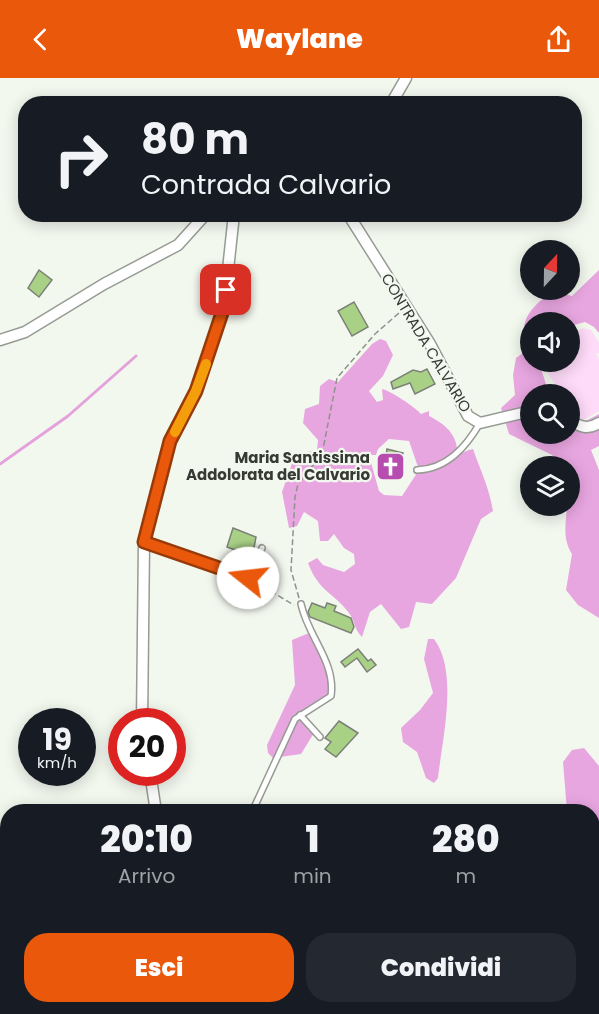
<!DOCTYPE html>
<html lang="it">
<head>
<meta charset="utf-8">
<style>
  body { margin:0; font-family:Poppins,sans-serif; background:#242831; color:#f1f3f6; height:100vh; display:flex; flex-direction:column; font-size:22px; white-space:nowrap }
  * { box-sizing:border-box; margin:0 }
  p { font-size:20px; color:#9ea1a6 }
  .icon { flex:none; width:33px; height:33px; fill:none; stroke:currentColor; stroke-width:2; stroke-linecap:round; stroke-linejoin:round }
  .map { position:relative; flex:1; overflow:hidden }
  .panel { position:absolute; left:0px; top:726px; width:600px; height:210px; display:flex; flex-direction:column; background:#171b24; border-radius:24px 24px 0 0; box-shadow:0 3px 15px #0003 }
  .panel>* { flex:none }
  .banner { position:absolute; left:18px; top:18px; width:564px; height:126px; border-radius:24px; box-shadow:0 3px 15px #0003; background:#171b24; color:#f1f3f6; overflow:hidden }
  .needle { width:39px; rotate:22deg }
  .fabs { position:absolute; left:520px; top:162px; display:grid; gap:12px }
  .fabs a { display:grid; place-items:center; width:60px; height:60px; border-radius:50%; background:#171b24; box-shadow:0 3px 15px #0003; font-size:30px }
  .speed { position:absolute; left:18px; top:630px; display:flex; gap:12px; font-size:30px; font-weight:700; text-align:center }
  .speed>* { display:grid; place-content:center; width:78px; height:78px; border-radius:50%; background:#171b24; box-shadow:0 3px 15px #0003; line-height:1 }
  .speed small { font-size:15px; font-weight:400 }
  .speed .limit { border:9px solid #d22; background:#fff; color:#111 }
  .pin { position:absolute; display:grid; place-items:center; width:51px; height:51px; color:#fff; margin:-26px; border-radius:12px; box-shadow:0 3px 9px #0006 }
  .me { position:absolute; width:66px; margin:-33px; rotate:286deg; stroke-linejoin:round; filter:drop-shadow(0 0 4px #0008) }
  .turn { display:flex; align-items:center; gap:21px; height:126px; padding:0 24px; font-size:27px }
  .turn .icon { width:78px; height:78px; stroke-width:2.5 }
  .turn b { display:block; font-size:42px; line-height:51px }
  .eta { display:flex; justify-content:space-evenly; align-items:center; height:102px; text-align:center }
  .eta b { font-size:36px; font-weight:800; line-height:42px }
  .button { display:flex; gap:12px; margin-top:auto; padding:12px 24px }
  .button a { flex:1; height:69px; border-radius:24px; background:#ea580c; color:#fff; font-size:24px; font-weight:800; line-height:69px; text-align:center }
  .button a+a { background:#242831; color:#f1f3f6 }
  header { display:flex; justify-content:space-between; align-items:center; height:78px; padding:0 24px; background:#ea580c; color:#fff; font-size:27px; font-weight:800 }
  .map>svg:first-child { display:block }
  .green { fill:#fedbf9 }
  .forest { fill:#e8a6e0 }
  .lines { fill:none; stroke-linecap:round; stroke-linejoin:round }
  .stream { stroke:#e4a2dc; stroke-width:3 }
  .building { fill:#a9d186; stroke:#7c8078; stroke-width:1.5 }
  .service-casing { stroke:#969b93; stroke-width:8 }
  .minor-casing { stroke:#969b93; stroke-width:13 }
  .path { stroke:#8f938c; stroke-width:1.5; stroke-dasharray:6 3; stroke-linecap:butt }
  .service { stroke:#fff; stroke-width:5 }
  .minor { stroke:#fff; stroke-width:10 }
  .route-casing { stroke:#983908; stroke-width:15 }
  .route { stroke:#ea580c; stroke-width:10 }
  .slow { stroke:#f59e0b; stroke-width:10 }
  .labels { text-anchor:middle; stroke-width:4.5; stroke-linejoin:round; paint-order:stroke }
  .street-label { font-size:15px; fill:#373935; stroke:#f3f8ef }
  .poi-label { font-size:15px; font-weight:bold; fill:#373935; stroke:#f3f8ef; text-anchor:end }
</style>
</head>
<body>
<header><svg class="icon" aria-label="back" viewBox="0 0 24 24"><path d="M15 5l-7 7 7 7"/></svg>Waylane<svg class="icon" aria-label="share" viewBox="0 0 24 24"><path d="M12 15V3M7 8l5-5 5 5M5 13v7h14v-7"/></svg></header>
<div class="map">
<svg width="599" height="936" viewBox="0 0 599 936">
  <rect width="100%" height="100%" fill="#f3f8ef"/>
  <path class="green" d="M 583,250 L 591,252 L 599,265 L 599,275 L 596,276 L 599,281 L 599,333 L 583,342 L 575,341 L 570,332 L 570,316 L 561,316 L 541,284 L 570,284 L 570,257 Z"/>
  <g class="forest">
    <path d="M 599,192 L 599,255 L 594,249 L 585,244 L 570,248 L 570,244 L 531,244 L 531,267 C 513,244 535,227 552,213 L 572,218 Z"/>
    <path d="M 380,261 L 386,263 L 393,277 L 383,298 L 369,313 L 377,324 L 383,322 L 382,311 C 391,313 415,329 421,336 L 429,333 L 429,338 C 443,345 455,354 457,370 C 449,383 433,389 418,389 L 409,363 L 389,361 L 378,371 L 376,377 L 369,377 L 379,413 L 384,417 L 402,418 L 417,395 C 441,393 451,376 473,371 C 481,394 489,409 493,433 L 481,441 L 456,500 L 432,526 L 416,524 L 409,549 L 401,551 L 381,526 L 370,534 L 362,559 C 355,552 355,545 351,538 C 337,516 319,515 308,485 L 317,480 L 323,487 L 344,494 L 355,486 L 354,476 L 344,470 L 334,456 L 328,463 L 320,463 L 318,443 L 304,434 L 297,448 L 289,450 L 282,414 L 295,377 L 317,372 L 318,362 L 303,345 L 305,331 L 319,326 L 320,308 L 329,301 L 338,304 L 372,266 Z"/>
    <path d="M 531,269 L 531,284 L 539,284 L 549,316 L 531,316 L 531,356 L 570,356 L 570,339 L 582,345 L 599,336 L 599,368 L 591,372 L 599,392 L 599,540 L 578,527 L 566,512 L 572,476 C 562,460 566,446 567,428 L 570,428 L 570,388 L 560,388 L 552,377 L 509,356 L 501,330 L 515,317 L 513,297 L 516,280 Z"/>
    <path d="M 309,555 L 328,589 L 331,614 L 325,621 L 297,639 L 314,655 L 301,676 L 273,680 L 268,675 L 267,667 L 295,607 L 292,562 Z"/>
    <path d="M 428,561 L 434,561 C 459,594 442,662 438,700 L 434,705 L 426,700 L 417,674 L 403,664 L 401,650 L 420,632 L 433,615 L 424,581 Z"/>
    <path d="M 584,670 L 599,688 L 599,752 L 593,754 L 592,734 L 567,733 L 563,684 L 572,672 Z"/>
  </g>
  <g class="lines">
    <path class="stream" d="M 0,386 L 68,338 L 136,278"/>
  </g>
  <g class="building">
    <path d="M 39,192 L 52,202 L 39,219 L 28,210 Z"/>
    <path d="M 354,224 L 368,249 L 352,258 L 338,233 Z"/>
    <path d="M 427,291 L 435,306 L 415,316 L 410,305 L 393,311 L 391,304 L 413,292 L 421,294 Z"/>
    <path d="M 387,371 L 403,375 L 395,398 L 384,396 Z"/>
    <path d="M 233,450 L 256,459 L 253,475 L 250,474 L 249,477 L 227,469 Z"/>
    <path d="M 312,525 L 325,530 L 327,525 L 336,528 L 334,533 L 351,540 L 354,549 L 351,555 L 310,539 L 308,534 Z"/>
    <path d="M 358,571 L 368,583 L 371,581 L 376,587 L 367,594 L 357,580 L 345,589 L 341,584 Z"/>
    <path d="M 339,643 L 358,655 L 336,679 L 325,671 L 331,664 L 325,660 Z"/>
  </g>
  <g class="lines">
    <defs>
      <g id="service">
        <path d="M 417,392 C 447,391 466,369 480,345"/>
        <path d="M 145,465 L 248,500 L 262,470"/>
        <path d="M 300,637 L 320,659"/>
        <path d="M 252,734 L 295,641 L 331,618 C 336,584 308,559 301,526"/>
        <path d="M 592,894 L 599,897"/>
        <path d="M 79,928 L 95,936"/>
        <path d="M 456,936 L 458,928"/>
      </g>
      <g id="minor">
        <path d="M 391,26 L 406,0"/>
        <path d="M 348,136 L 430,266 L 468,338 L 480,345 L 531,333"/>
        <path d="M 0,262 L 25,254 L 104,206 L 178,167 L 206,136"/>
        <path d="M 570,342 C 580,349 588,352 599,345"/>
        <path d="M 142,644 L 144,464 L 170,363 L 196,313 L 224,229 L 234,136"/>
        <path d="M 150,694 L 156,734"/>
        <path d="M 592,889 L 599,888"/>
        <path d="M 158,936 L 161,928"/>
        <path d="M 528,936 L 533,928"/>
      </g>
    </defs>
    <use href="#service" class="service-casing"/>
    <use href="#minor" class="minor-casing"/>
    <g class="path">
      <path d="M 255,504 L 294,527"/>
      <path d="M 299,520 L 291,492 L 295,419 L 298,406 L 318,381 L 323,371 L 337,300 L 375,256 L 399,235"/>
    </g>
    <use href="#service" class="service"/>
    <use href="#minor" class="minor"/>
  </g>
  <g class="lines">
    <defs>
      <path id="route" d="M 226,212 L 224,229 L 196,313 L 170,363 L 144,464 L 248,500"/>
    </defs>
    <use href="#route" class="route-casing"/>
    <use href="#route" class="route"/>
    <path class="slow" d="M 175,354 L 196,313 L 206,286"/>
  </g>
  <defs>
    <symbol id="church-square" viewBox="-11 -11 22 22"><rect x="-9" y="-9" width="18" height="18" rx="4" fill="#b74daf" stroke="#f3f8ef"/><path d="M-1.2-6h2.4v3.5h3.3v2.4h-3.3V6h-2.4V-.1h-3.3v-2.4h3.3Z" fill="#fff"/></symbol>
  </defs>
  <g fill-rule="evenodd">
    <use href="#church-square" x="374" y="372" width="33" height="33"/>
  </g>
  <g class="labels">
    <g class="street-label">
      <text transform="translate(426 265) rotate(59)" y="5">CONTRADA CALVARIO</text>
    </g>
    <g class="poi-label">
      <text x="370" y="385">Maria Santissima<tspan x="370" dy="17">Addolorata del Calvario</tspan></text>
    </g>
  </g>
</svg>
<div class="fabs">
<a><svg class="needle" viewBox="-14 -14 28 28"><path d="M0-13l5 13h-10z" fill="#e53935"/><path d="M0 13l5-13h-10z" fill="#9ea1a6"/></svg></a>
<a><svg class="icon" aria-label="sound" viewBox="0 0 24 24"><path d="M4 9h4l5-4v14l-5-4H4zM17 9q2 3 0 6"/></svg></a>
<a><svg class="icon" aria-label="search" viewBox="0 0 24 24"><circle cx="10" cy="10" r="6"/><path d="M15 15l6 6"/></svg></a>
<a><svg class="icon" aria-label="layers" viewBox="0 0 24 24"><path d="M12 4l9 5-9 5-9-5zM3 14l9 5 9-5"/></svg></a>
</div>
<div class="speed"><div>19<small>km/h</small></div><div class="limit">20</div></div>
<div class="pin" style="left:226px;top:212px;background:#d93025"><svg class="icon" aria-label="arrive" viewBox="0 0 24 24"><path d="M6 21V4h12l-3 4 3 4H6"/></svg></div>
<svg class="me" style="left:248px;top:500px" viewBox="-20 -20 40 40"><circle r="19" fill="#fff"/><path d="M0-13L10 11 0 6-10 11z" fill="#ea580c"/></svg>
<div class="banner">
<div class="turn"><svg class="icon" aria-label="right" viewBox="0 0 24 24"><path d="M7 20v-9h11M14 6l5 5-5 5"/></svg><div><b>80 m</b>Contrada Calvario</div></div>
</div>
<section class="panel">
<div class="eta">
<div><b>20:10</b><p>Arrivo</p></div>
<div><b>1</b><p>min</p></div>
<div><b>280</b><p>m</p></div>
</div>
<div class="button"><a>Esci</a><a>Condividi</a></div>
</section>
</div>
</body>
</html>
